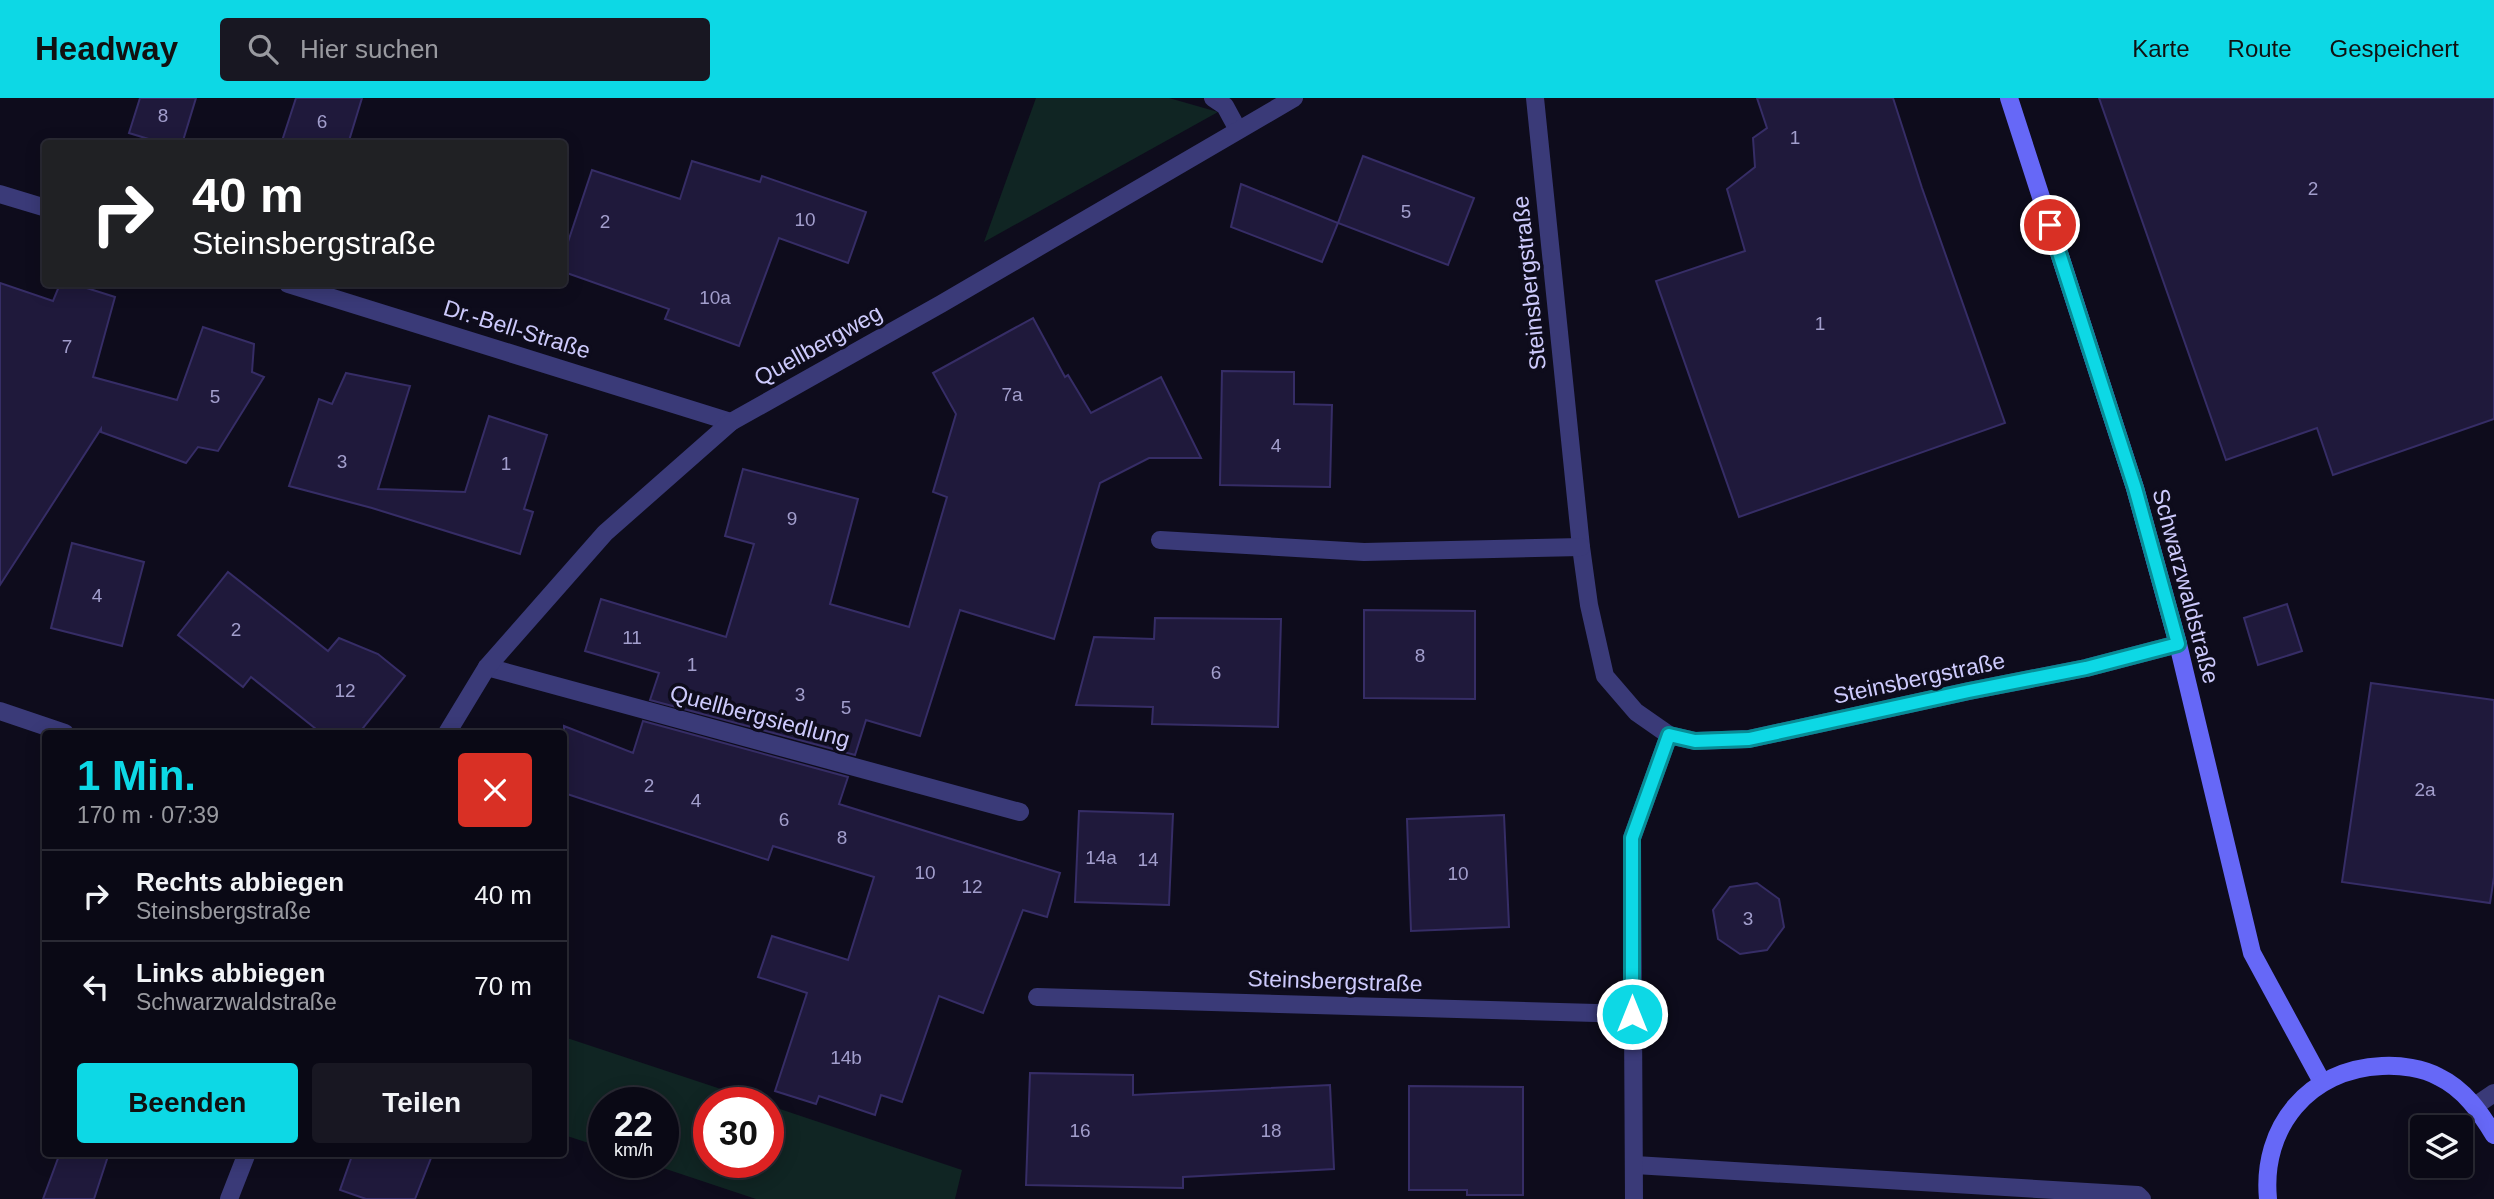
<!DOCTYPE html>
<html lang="de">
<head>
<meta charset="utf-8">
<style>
  body { margin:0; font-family:Helvetica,sans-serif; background:#181722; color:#f1f3f6; height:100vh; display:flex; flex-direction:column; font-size:26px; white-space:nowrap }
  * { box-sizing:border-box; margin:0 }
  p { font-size:23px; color:#999aa0 }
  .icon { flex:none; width:38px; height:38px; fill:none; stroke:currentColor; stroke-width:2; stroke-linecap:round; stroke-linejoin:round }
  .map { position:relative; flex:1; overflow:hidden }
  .details { position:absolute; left:42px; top:632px; width:525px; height:427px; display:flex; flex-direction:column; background:#0a0915; border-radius:7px; box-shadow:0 4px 18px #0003,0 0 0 2px #2a2a34 }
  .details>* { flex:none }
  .banner { position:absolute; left:42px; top:42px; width:525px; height:147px; border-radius:7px; box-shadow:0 4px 18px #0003,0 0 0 2px #2a2a34; background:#202124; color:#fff; overflow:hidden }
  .buttons { position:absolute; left:2410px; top:1017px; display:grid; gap:14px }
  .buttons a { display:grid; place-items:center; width:63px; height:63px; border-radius:7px; background:#0a0915; box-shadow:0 4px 18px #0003,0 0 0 2px #2a2a34; font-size:35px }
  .speed { position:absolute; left:588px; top:989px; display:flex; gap:14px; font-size:35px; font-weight:700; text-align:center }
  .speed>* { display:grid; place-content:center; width:91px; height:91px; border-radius:50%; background:#0a0915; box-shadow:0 4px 18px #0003,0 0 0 2px #2a2a34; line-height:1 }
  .speed small { font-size:18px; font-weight:400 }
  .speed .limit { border:10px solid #d22; background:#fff; color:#111 }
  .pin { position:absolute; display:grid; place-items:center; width:60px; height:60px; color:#fff; margin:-30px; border:4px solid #fff; border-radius:50%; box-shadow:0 2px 7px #0007 }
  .me { position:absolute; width:77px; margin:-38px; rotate:0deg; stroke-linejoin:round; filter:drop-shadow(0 0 5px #0008) }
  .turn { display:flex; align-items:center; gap:24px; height:147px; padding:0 35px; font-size:32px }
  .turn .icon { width:91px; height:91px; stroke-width:2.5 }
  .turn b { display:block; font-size:49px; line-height:60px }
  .round { display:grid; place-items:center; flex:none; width:74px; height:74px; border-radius:7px; background:#181722 }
  .overview { display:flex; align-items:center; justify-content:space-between; height:119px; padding:0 35px }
  h1 { font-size:42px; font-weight:800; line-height:52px; color:#0dd8e5 }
  .cta { display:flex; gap:14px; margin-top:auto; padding:14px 35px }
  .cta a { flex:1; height:80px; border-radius:7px; background:#0dd8e5; color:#111; font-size:28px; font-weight:800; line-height:80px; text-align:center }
  .cta a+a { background:#181722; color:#f1f3f6 }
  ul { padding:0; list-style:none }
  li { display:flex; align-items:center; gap:21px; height:91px; padding:0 35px; border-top:2px solid #2a2a34 }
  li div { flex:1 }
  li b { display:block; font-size:26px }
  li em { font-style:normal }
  header { display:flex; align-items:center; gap:42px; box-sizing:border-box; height:98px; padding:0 35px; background:#0dd8e5; color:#111 }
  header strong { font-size:33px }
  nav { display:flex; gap:38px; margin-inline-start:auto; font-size:24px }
  .search { width:490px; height:63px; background:#181722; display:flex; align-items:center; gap:18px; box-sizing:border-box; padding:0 24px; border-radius:7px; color:#999aa0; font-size:26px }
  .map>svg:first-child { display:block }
  .green { fill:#102523 }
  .building { fill:#1f193b; stroke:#362d66; stroke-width:2 }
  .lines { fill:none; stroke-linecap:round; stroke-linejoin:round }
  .service { stroke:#3a3a78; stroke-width:18 }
  .minor { stroke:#3a3a78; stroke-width:18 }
  .secondary { stroke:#6668f7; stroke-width:18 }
  .route-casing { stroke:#088c95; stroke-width:18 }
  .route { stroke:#0dd8e5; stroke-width:12 }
  .labels { text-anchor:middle; stroke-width:7; stroke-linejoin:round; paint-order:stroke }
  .number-label { font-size:19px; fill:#a29ecc }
  .street-label { font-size:23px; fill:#cdcafc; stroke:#0e0c1c }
</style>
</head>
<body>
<header>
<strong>Headway</strong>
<div class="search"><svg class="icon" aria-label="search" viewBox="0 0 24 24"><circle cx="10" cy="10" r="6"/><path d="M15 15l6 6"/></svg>Hier suchen</div>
<nav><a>Karte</a><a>Route</a><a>Gespeichert</a></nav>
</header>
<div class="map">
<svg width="2494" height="1101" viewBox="0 0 2494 1101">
  <rect width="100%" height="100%" fill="#0e0c1c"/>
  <g class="green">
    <path d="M 1036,0 L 1169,0 L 1218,14 L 984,144 Z"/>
    <path d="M 564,939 L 760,1004 L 709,1004 L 709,1064 L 768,1064 L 768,1007 L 962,1072 L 955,1101 L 756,1101 L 645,1064 L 663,1064 L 663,1004 L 604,1004 L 604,1050 L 564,1037 Z"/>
  </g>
  <g class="building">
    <path d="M 140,0 L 196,0 L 182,46 L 165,46 L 129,35 Z"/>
    <path d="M 296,0 L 362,0 L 348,46 L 281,46 Z"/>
    <path d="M 1757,0 L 1893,0 L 1922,90 L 2005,325 L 1739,419 L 1656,183 L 1745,153 L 1727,91 L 1755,69 L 1753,40 L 1767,30 Z"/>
    <path d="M 2099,0 L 2494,0 L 2494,321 L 2333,377 L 2317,330 L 2226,362 Z"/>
    <path d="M 1363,58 L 1474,100 L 1448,167 L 1338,125 Z"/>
    <path d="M 692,63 L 760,84 L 762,78 L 866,114 L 848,165 L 779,140 L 739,248 L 665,221 L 669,211 L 564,174 L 564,156 L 592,72 L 680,101 Z"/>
    <path d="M 1241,86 L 1338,125 L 1322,164 L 1231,129 Z"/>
    <path d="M 0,185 L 53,203 L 60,186 L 74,186 L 115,199 L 93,279 L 177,302 L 203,229 L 254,246 L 252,274 L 264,279 L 218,353 L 198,349 L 186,365 L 101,334 L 101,331 L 0,487 Z"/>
    <path d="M 1033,220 L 1065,279 L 1068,277 L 1091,315 L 1161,279 L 1201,360 L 1149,360 L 1100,385 L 1054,541 L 960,512 L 920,638 L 866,622 L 855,657 L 650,602 L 659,575 L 585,553 L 601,501 L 726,539 L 754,446 L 725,438 L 743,371 L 858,401 L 830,506 L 909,529 L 947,399 L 933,394 L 956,316 L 933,275 Z"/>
    <path d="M 1222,273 L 1294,274 L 1294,306 L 1332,307 L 1330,389 L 1220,387 Z"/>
    <path d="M 346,275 L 410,288 L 378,391 L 465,394 L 489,318 L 547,337 L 524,411 L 533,414 L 520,456 L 372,410 L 289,388 L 319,301 L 332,306 Z"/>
    <path d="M 72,445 L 144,464 L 122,548 L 51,530 Z"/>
    <path d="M 228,474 L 328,553 L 339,540 L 378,556 L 405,578 L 359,635 L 321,635 L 251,579 L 243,589 L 178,537 Z"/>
    <path d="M 2287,506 L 2302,553 L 2258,567 L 2244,520 Z"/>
    <path d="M 1364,512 L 1475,513 L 1475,601 L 1364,600 Z"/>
    <path d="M 1155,520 L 1281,521 L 1278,629 L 1152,626 L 1153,609 L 1076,607 L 1094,539 L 1154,541 Z"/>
    <path d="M 2371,585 L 2494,602 L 2494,779 L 2490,805 L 2342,784 Z"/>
    <path d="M 643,623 L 848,679 L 839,706 L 1060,775 L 1047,819 L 1023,812 L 983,915 L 939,898 L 902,1004 L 881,997 L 875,1017 L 819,998 L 816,1006 L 775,993 L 807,895 L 758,879 L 772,838 L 848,862 L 874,779 L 773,748 L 768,762 L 564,695 L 564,628 L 633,655 Z"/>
    <path d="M 1079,713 L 1173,716 L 1169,807 L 1075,804 Z"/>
    <path d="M 1504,717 L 1509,829 L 1411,833 L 1407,721 Z"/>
    <path d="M 1757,785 L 1779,801 L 1784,829 L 1767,852 L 1740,856 L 1718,841 L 1713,812 L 1730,789 Z"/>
    <path d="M 1030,975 L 1133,977 L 1133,997 L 1330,987 L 1334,1071 L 1183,1079 L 1183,1090 L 1026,1087 Z"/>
    <path d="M 1409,988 L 1523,989 L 1523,1097 L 1467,1097 L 1467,1092 L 1409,1092 Z"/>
    <path d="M 60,1055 L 109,1055 L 94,1101 L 43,1101 Z"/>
    <path d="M 353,1055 L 433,1055 L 415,1101 L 366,1101 L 340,1092 Z"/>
  </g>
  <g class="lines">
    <path class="service" d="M 1635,1067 L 2138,1097 L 2142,1101"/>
    <g class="minor">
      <path d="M 1213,0 L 1225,8 L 1238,32"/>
      <path d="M 1535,0 L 1581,449 L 1589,507 L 1605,578 L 1636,614 L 1669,637 L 1695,643 L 1749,641 L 1969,593 L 2086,570 L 2178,546"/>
      <path d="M 0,96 L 46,110"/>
      <path d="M 288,186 L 731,324"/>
      <path d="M 1160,442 L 1364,454 L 1581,449"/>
      <path d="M 487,569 L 1020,714"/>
      <path d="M 0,613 L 65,635"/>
      <path d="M 447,635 L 487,569 L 605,435 L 731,324 L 941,206 L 1294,0"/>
      <path d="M 1037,899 L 1632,916"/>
      <path d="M 2475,1008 L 2494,995"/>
      <path d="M 229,1101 L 247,1055"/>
      <path d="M 1634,1101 L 1632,740 L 1669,637"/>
    </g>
    <g class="secondary">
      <path d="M 2009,0 L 2135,390 L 2178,546 L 2252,855 L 2322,984"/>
      <path d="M 2268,1101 C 2261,1029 2309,971 2382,968 C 2400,967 2423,970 2439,979 C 2464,991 2480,1014 2494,1037"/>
    </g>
  </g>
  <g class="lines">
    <defs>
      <path id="route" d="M 1632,916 L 1632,740 L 1669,637 L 1695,643 L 1749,641 L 1969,593 L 2086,570 L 2178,546 L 2135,390 L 2050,127"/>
    </defs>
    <use href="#route" class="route-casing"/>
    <use href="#route" class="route"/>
  </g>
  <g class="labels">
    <g class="number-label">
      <text x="163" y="24">8</text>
      <text x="322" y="30">6</text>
      <text x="1795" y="46">1</text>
      <text x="2313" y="97">2</text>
      <text x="1406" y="120">5</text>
      <text x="805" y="128">10</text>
      <text x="605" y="130">2</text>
      <text x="715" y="206">10a</text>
      <text x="1820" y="232">1</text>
      <text x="67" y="255">7</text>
      <text x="1012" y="303">7a</text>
      <text x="215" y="305">5</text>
      <text x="1276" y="354">4</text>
      <text x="342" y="370">3</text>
      <text x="506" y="372">1</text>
      <text x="792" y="427">9</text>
      <text x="97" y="504">4</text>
      <text x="236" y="538">2</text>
      <text x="632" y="546">11</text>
      <text x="1420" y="564">8</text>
      <text x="692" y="573">1</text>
      <text x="1216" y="581">6</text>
      <text x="345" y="599">12</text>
      <text x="800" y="603">3</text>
      <text x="846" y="616">5</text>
      <text x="649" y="694">2</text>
      <text x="2425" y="698">2a</text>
      <text x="696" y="709">4</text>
      <text x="784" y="728">6</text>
      <text x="842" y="746">8</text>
      <text x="1101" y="766">14a</text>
      <text x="1148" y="768">14</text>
      <text x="925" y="781">10</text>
      <text x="1458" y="782">10</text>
      <text x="972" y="795">12</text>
      <text x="1748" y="827">3</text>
      <text x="846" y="966">14b</text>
      <text x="1080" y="1039">16</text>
      <text x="1271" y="1039">18</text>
    </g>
    <g class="street-label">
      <text transform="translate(1529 185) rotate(-96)" y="8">Steinsbergstraße</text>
      <text transform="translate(517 231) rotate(17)" y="8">Dr.-Bell-Straße</text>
      <text transform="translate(818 247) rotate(-29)" y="8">Quellbergweg</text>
      <text transform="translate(2186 488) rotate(75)" y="8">Schwarzwaldstraße</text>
      <text transform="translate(1919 580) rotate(-12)" y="8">Steinsbergstraße</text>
      <text transform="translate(760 618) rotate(15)" y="8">Quellbergsiedlung</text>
      <text transform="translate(1335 883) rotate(2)" y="8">Steinsbergstraße</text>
    </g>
  </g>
</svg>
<div class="buttons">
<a><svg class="icon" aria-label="layers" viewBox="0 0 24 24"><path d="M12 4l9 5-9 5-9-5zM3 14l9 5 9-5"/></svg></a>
</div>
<div class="speed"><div>22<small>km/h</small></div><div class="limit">30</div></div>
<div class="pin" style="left:2050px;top:127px;background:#d93025"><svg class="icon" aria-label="arrive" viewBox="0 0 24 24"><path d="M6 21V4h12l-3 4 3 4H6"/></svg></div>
<svg class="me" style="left:1632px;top:916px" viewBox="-20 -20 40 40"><circle r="17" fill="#0dd8e5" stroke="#fff" stroke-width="3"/><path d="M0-11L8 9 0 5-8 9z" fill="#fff"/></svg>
<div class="banner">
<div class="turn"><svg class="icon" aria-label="right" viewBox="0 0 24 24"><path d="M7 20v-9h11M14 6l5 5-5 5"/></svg><div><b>40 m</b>Steinsbergstraße</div></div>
</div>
<section class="details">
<div class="overview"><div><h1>1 Min.</h1><p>170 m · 07:39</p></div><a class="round" style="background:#d93025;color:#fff"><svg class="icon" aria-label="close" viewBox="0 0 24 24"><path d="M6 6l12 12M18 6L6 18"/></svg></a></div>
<ul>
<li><svg class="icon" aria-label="right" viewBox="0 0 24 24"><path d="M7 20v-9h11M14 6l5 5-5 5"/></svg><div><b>Rechts abbiegen</b><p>Steinsbergstraße</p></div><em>40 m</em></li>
<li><svg class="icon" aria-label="left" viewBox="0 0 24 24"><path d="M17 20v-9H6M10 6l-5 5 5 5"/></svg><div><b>Links abbiegen</b><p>Schwarzwaldstraße</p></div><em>70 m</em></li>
</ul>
<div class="cta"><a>Beenden</a><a>Teilen</a></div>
</section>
</div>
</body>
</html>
